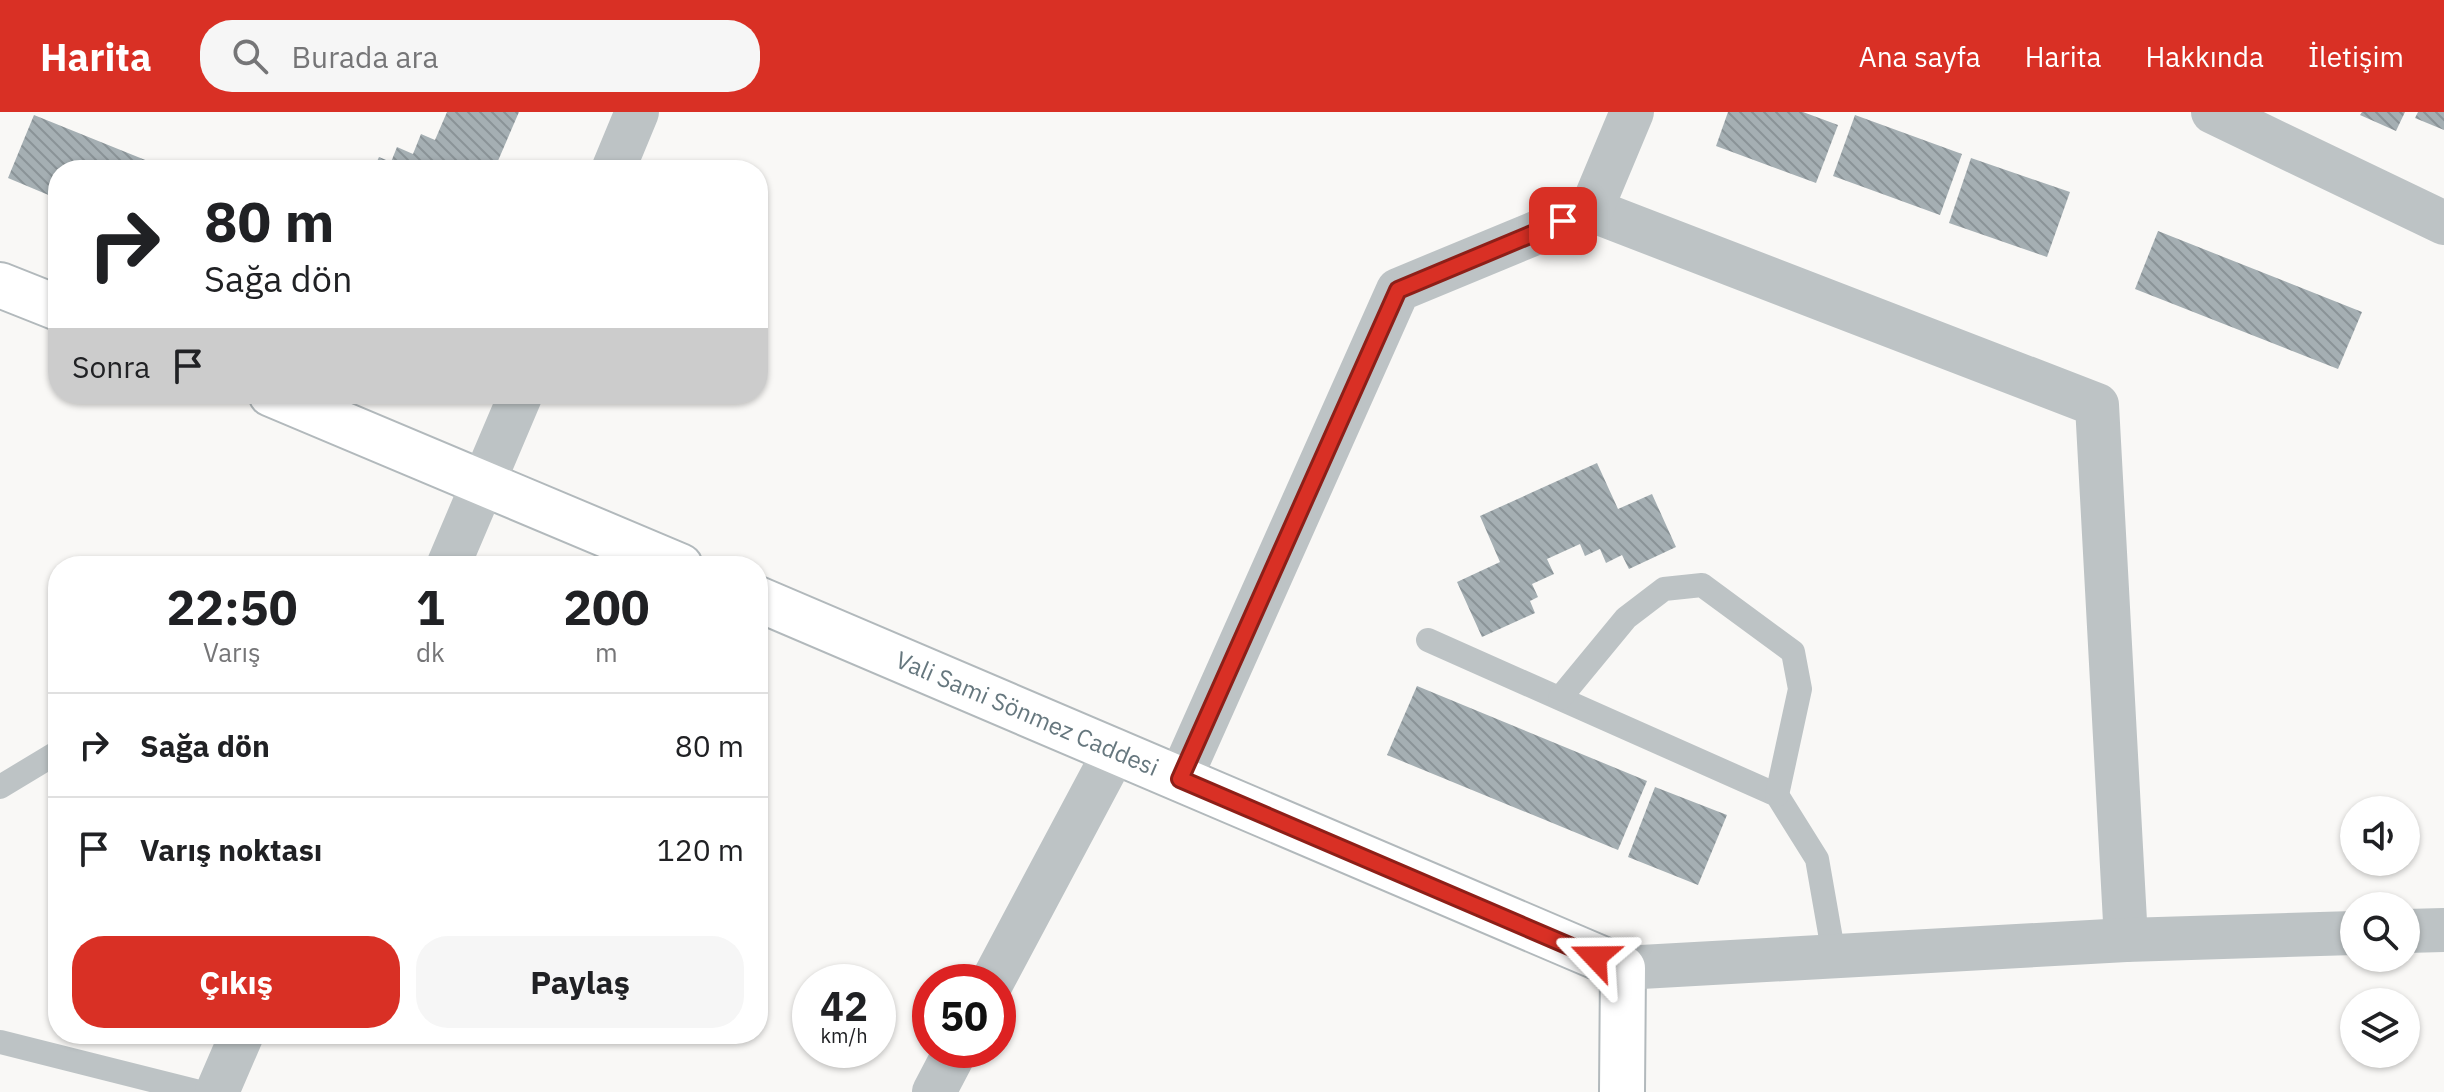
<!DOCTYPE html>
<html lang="tr">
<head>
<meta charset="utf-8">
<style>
  body { margin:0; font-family:"IBM Plex Sans",sans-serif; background:#f6f6f6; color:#202124; height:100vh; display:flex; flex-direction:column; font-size:30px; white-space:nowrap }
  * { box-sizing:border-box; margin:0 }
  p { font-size:26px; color:#757577 }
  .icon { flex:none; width:44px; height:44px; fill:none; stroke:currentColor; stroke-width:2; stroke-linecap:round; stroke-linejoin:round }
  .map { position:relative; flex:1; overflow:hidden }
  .sheet { position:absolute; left:48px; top:444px; width:720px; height:488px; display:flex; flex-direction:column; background:#fff; border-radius:32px; box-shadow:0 2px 6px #0004 }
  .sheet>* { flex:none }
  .top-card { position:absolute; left:48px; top:48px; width:720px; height:244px; border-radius:32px; box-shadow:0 2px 6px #0004; background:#fff; color:#202124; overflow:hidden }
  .controls { position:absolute; left:2340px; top:684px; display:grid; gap:16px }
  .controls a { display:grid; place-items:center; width:80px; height:80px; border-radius:50%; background:#fff; box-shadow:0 2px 6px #0004; font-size:40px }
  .speed { position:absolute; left:792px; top:852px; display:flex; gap:16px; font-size:40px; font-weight:700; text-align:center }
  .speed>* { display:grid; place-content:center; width:104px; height:104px; border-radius:50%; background:#fff; box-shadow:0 2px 6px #0004; line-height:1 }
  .speed small { font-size:20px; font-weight:400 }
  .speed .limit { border:12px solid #d22; background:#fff; color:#111 }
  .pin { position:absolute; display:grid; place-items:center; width:68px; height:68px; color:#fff; margin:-34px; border-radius:16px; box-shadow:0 4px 12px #0006 }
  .me { position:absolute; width:88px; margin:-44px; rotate:293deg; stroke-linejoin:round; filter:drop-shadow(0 0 6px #0008) }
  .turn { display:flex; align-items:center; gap:28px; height:168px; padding:0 24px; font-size:36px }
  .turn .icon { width:104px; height:104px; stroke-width:2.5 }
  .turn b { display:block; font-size:56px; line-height:68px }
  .then { display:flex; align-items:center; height:76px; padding:0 24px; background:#0003; gap:16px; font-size:30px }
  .eta { display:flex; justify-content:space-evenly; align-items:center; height:136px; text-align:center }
  .eta b { font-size:48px; font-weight:800; line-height:56px }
  .primary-button { display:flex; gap:16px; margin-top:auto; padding:16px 24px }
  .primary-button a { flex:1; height:92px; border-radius:32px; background:#d93025; color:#fff; font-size:32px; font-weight:800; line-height:92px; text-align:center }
  .primary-button a+a { background:#f6f6f6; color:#202124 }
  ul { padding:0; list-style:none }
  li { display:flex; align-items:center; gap:24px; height:104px; padding:0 24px; border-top:2px solid #e0e0e0 }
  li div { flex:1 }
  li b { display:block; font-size:30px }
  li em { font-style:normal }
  header { display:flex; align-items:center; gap:48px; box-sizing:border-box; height:112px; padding:0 40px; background:#d93025; color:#fff }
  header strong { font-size:38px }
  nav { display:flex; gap:44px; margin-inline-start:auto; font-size:28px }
  .search { width:560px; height:72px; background:#f6f6f6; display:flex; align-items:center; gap:20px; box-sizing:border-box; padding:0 28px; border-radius:32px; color:#757577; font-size:30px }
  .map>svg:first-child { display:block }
  .building { fill:url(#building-back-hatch) }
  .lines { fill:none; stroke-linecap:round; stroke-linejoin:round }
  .secondary-casing { stroke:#b2b9bc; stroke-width:48 }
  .lane { stroke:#bdc3c5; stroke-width:24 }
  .street { stroke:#bdc3c5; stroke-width:44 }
  .secondary { stroke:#fff; stroke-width:44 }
  .route-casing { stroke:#8d1f18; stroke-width:20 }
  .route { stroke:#d93025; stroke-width:14 }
  .labels { text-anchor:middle; stroke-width:8; stroke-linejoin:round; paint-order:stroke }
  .street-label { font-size:24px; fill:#66777e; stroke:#fff }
</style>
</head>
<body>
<header>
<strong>Harita</strong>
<div class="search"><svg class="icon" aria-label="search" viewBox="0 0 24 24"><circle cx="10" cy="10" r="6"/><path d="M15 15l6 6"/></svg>Burada ara</div>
<nav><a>Ana sayfa</a><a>Harita</a><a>Hakkında</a><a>İletişim</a></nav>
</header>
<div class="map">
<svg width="2444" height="980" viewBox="0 0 2444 980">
  <defs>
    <pattern id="building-back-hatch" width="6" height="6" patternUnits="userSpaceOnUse" patternTransform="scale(2)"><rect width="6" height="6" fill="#a5afb3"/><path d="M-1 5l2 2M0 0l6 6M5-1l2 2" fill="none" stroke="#8a9397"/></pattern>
  </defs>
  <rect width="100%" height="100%" fill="#f9f8f6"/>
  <g class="building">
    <path d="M 447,0 L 519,0 L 494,58 L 373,58 L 379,45 L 391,50 L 397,35 L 413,42 L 421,22 L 435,28 Z"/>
    <path d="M 1728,0 L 1803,0 L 1838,13 L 1816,71 L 1716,34 Z"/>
    <path d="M 2362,0 L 2405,0 L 2396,19 L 2360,3 Z"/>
    <path d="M 2418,0 L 2444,0 L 2444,18 L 2415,6 Z"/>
    <path d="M 34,3 L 170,58 L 58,58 L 58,87 L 8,66 Z"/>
    <path d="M 1855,3 L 1962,42 L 1940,103 L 1833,64 Z"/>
    <path d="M 1971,46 L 2070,80 L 2047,145 L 1949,111 Z"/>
    <path d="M 2158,119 L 2362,200 L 2338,257 L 2135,177 Z"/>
    <path d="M 1597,351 L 1618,397 L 1652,382 L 1676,435 L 1629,457 L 1622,443 L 1606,451 L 1600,437 L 1585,444 L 1580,432 L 1547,447 L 1554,462 L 1532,472 L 1538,485 L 1530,489 L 1535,501 L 1482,525 L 1457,470 L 1500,450 L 1480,404 Z"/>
    <path d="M 1417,574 L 1647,669 L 1618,738 L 1387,643 Z"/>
    <path d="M 1655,675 L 1727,703 L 1698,773 L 1628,745 Z"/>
  </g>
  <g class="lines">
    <defs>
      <g id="secondary">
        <path d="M 0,173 L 58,196"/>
        <path d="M 271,282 L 680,454"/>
        <path d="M 758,487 L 1623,856 L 1622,980"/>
      </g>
    </defs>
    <use href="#secondary" class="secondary-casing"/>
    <g class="lane">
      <path d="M 1428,528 L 1777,683 L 1817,747 L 1834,844"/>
      <path d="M 1560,586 L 1626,506 L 1664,477 L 1702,473 L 1793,540 L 1800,577 L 1777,683"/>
      <path d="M 0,675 L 58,640"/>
      <path d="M 0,930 L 199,980"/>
    </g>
    <g class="street">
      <path d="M 2213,0 L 2444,111"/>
      <path d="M 613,58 L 637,0"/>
      <path d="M 1591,98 L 2097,293 L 2126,828"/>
      <path d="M 448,454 L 521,282"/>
      <path d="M 1180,667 L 1398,178 L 1591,98 L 1632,0"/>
      <path d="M 2406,819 L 2444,818"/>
      <path d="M 1623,856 L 2126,828 L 2354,821"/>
      <path d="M 992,870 L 1115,639"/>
      <path d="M 217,980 L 242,922"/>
      <path d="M 934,980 L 956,938"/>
    </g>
    <use href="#secondary" class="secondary"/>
  </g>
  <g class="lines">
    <defs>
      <path id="route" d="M 1563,109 L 1398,178 L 1180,667 L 1595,845"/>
    </defs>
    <use href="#route" class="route-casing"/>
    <use href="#route" class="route"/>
  </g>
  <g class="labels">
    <g class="street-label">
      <text transform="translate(1027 602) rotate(23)" y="8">Vali Sami Sönmez Caddesi</text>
    </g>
  </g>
</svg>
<div class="controls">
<a><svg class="icon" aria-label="sound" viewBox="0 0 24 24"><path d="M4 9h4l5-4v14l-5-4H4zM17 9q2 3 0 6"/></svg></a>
<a><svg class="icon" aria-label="search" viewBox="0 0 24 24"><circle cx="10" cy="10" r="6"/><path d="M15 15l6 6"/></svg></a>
<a><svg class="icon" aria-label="layers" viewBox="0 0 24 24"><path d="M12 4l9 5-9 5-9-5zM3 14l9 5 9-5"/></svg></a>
</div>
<div class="speed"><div>42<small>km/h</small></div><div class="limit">50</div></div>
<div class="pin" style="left:1563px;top:109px;background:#d93025"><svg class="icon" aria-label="arrive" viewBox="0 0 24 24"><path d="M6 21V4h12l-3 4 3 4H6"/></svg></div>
<svg class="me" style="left:1595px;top:845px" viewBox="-20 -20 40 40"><path d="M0-17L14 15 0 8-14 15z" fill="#d93025" stroke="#fff" stroke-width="4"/></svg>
<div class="top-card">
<div class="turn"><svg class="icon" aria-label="right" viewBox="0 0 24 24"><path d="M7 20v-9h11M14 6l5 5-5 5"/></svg><div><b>80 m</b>Sağa dön</div></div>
<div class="then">Sonra<svg class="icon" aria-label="arrive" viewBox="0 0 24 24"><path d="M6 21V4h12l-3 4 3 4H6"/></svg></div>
</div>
<section class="sheet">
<div class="eta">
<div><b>22:50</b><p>Varış</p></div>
<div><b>1</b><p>dk</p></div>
<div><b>200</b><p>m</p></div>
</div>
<ul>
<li><svg class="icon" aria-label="right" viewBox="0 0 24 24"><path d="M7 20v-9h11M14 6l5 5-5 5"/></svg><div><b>Sağa dön</b></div><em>80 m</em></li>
<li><svg class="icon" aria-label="arrive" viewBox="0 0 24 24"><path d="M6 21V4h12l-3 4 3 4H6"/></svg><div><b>Varış noktası</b></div><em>120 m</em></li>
</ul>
<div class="primary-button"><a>Çıkış</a><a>Paylaş</a></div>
</section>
</div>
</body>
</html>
